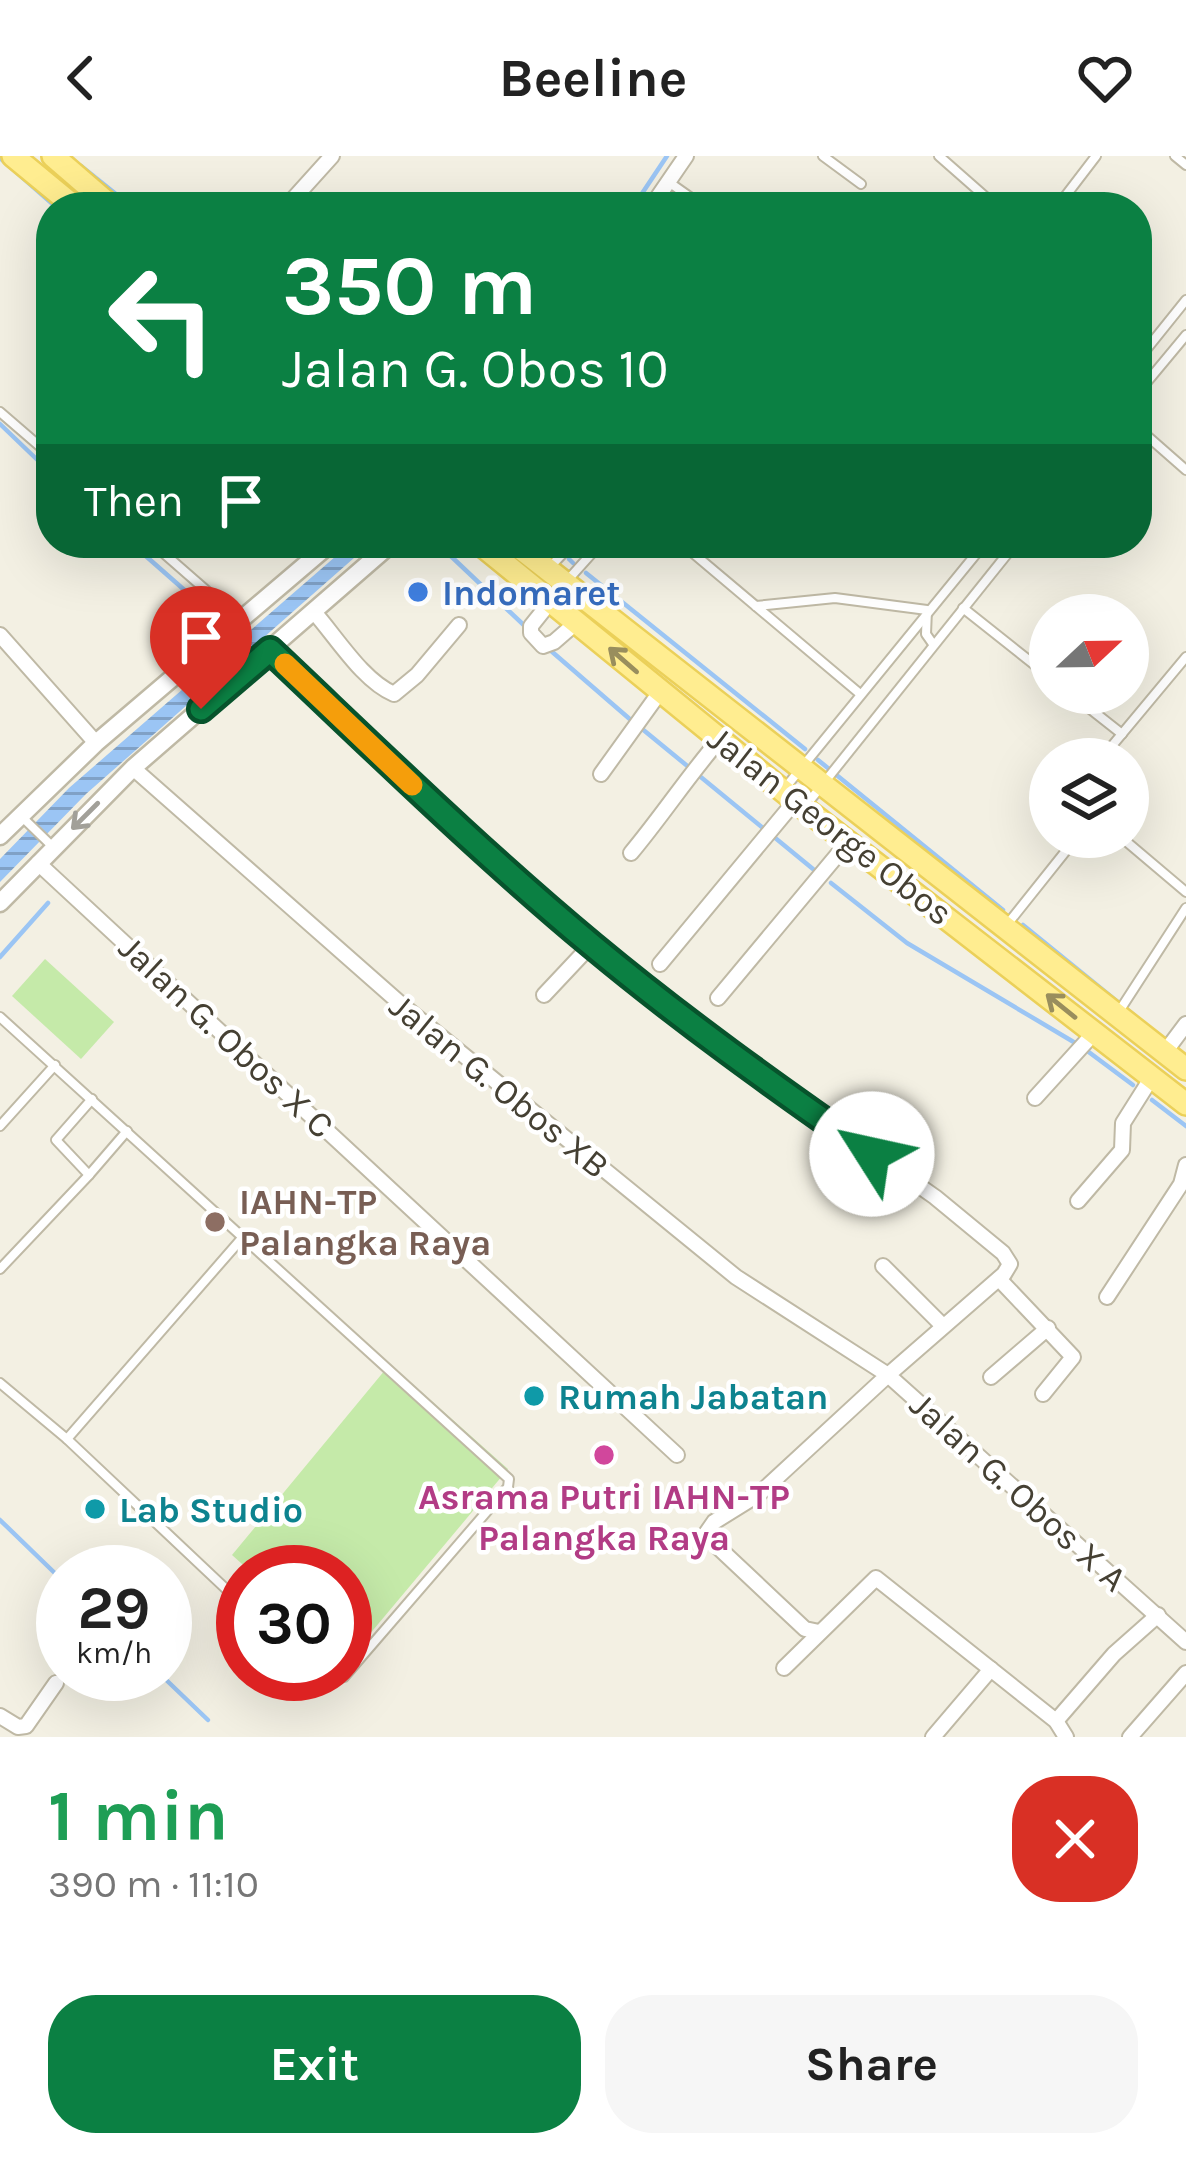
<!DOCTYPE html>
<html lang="en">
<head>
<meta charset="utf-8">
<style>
  body { margin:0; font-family:Karla,sans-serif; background:#f6f6f6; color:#222; height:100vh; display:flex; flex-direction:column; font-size:45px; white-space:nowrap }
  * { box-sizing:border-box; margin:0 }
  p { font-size:39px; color:#767676 }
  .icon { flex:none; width:66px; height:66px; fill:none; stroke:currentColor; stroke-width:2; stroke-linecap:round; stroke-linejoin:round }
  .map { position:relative; height:1581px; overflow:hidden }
  .sheet { display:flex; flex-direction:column; background:#fff; flex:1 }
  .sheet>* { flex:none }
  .top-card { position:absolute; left:36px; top:36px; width:1116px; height:366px; border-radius:48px; box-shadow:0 12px 48px #0002; background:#0b8043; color:#fff; overflow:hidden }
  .needle { width:78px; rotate:68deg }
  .fabs { position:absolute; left:1029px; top:438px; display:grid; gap:24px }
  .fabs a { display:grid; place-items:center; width:120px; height:120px; border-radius:50%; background:#fff; box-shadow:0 12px 48px #0002; font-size:60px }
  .speed { position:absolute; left:36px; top:1389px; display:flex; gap:24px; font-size:60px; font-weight:700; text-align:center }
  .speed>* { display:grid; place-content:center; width:156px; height:156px; border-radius:50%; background:#fff; box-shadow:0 12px 48px #0002; line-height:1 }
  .speed small { font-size:30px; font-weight:400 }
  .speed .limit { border:18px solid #d22; background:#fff; color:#111 }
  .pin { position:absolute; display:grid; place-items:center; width:102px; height:102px; color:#fff; margin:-123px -51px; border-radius:50% 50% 50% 0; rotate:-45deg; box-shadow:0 0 12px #0007 }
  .pin .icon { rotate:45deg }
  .me { position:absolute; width:132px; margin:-66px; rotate:305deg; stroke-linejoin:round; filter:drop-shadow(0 0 9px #0008) }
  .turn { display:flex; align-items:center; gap:42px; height:252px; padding:0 48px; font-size:54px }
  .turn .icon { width:156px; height:156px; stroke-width:2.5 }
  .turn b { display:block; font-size:84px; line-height:102px }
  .then { display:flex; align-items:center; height:114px; padding:0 48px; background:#0003; gap:24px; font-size:45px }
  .round { display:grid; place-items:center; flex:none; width:126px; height:126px; border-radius:48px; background:#f6f6f6 }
  .summary { display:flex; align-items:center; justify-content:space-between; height:204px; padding:0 48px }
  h1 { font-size:72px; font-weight:700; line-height:90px; color:#1e9e55 }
  .button { display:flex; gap:24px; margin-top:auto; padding:24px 48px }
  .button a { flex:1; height:138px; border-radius:48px; background:#0b8043; color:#fff; font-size:48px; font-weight:700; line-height:138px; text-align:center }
  .button a+a { background:#f6f6f6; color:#222 }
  header { display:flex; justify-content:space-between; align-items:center; height:156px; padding:0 48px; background:#fff; font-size:54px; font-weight:700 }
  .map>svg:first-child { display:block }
  .green { fill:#c5eaa9 }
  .water { fill:url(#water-rules) }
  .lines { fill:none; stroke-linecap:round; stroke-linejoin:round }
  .stream { stroke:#9bc5f4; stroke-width:4.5 }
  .service-casing { stroke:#bfb9a5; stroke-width:12 }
  .minor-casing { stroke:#bfb9a5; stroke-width:18 }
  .tertiary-casing { stroke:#bfb9a5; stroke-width:21 }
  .primary-casing { stroke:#ebd059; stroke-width:26 }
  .service { stroke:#fff; stroke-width:8 }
  .minor { stroke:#fff; stroke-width:14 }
  .tertiary { stroke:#fff; stroke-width:16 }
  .primary { stroke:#ffed90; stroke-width:21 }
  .oneway { stroke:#998e5d }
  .oneway2 { stroke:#a2a099 }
  .route-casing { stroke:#07532c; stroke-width:30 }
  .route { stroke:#0b8043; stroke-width:21 }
  .slow { stroke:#f59e0b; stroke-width:21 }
  .shop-dot { fill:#3f7fe0; stroke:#fff; stroke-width:4.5 }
  .education-dot { fill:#8d6e63; stroke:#fff; stroke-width:4.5 }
  .culture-dot { fill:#0f9aa8; stroke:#fff; stroke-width:4.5 }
  .hotel-dot { fill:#d1479c; stroke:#fff; stroke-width:4.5 }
  .labels { text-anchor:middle; stroke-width:9; stroke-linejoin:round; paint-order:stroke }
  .shop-label { font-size:36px; font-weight:bold; fill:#366cbe; stroke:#fff; text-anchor:start }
  .street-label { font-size:36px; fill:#454033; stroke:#fff }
  .education-label { font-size:36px; font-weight:bold; fill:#785e54; stroke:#fff; text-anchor:start }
  .culture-label { font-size:36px; font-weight:bold; fill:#0d838f; stroke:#fff; text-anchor:start }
  .hotel-label { font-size:36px; font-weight:bold; fill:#b23c85; stroke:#fff }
</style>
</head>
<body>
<header><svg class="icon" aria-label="back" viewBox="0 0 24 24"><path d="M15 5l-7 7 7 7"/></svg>Beeline<svg class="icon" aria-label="heart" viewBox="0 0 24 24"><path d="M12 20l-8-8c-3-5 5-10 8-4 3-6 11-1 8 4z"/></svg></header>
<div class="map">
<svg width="1186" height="1581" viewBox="0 0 1186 1581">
  <defs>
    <pattern id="water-rules" width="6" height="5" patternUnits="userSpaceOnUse" patternTransform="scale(3)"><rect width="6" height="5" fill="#9bc5f4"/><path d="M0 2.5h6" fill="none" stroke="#80a1c6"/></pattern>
  </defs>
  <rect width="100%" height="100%" fill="#f3f0e3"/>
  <g class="green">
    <path d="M 45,803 L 114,866 L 81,903 L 12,840 Z"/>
    <path d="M 390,1208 L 508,1313 L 348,1504 L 345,1416 L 251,1416 L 232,1399 Z"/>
  </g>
  <path class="water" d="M 351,387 L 371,387 L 86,638 L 0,726 L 0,703 L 69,632 Z"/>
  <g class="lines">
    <g class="stream">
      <path d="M 0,2 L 56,51"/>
      <path d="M 81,10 L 132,51"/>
      <path d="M 633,51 L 667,0"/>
      <path d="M 0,268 L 51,317"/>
      <path d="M 131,387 L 223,468"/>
      <path d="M 437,387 L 529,474"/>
      <path d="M 548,387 L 555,393"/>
      <path d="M 569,403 L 573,407"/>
      <path d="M 586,417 L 805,593"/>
      <path d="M 550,494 L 632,565"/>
      <path d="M 641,572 L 813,713"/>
      <path d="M 818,604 L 1003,754"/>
      <path d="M 831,727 L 907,787 L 1077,888"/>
      <path d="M 1023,769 L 1135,860"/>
      <path d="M 0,801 L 48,747"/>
      <path d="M 1086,894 L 1133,929"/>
      <path d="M 1152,944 L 1186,970"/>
      <path d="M 0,1364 L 63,1425"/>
      <path d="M 160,1518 L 208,1564"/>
    </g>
    <defs>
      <g id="service">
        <path d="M 823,0 L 861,28"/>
        <path d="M 939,0 L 997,51"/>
        <path d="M 1175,0 L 1186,9"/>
        <path d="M 670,27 L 704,51"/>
        <path d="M 1057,51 L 1096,0"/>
        <path d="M 1137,205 L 1186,144"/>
        <path d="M 1137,238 L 1186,179"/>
        <path d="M 0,256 L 51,300"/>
        <path d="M 1137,271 L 1186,314"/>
        <path d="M 152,387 L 239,463"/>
        <path d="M 681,387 L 859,537"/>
        <path d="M 548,413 L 573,387"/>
        <path d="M 566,426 L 601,387"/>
        <path d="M 756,450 L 835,442 L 927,454 L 926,478 L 933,488"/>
        <path d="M 963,452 L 1050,521"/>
        <path d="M 1070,537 L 1122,578"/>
        <path d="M 1101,603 L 1186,501"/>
        <path d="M 785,632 L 985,387"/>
        <path d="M 807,648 L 1016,387"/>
        <path d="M 21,660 L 53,691"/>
        <path d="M 1121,681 L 1186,736"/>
        <path d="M 1006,770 L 1077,681"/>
        <path d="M 1118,857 L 1186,752"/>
        <path d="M 0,861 L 509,1323 L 508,1331 L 344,1521 L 333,1524 L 323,1518"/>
        <path d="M 0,970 L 55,909"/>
        <path d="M 89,1019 L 127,975"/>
        <path d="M 0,1113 L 89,1019 L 56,984 L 92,943"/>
        <path d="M 0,1227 L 67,1283 L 243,1449"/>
        <path d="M 67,1283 L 243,1081"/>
      </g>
      <g id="minor">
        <path d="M 286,51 L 332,0"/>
        <path d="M 651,51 L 686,0"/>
        <path d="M 551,445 L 531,470 L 531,477 L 543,490 L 554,486 L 577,466"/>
        <path d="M 314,456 C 337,482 363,525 394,538 L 417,519 L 459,469"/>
        <path d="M 0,479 L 96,587"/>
        <path d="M 270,494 L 482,695 L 595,792 L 719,889 L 935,1041 L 1003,1097 L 1010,1108 L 1004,1118 L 888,1219 L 1186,1486"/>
        <path d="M 133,612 L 402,849 L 736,1121 L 888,1219 L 759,1338 L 714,1366 L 705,1379 L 805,1473 L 819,1476"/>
        <path d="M 601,618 L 660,536"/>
        <path d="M 631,697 C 662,660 688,620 720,583"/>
        <path d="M 38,707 L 677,1299"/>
        <path d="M 660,808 L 796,644"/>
        <path d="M 544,839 L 591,789"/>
        <path d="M 718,842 L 849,685"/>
        <path d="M 1165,896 L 1186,868"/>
        <path d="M 1035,942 L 1094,877"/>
        <path d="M 1078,1045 L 1122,994 L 1123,967 L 1152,921"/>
        <path d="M 883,1110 L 943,1170"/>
        <path d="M 999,1123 L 1073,1201 L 1043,1238"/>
        <path d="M 1107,1141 L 1181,1028 L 1186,1009"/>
        <path d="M 991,1221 L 1048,1172"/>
        <path d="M 784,1512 L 876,1422 L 1056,1565 L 1066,1581"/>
        <path d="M 0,1560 L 18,1571 L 26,1570 L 56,1527"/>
        <path d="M 1056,1565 L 1114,1498 L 1158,1459"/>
        <path d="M 933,1581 L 991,1513"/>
        <path d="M 1130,1581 L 1186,1517"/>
      </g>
      <g id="tertiary">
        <path d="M 0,680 L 96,587 L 331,387"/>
        <path d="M 0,747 L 133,612 L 392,387"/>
      </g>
      <g id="primary">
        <path d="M 13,0 L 75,51"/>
        <path d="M 53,0 L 112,51"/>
        <path d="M 479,387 L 804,652 L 1186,948"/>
        <path d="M 514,387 L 1186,913"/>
      </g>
    </defs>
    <use href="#service" class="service-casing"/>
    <use href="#minor" class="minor-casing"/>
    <use href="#tertiary" class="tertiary-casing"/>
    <use href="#primary" class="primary-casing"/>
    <use href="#service" class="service"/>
    <use href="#minor" class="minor"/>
    <use href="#tertiary" class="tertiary"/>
    <use href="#primary" class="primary"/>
  </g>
  <defs><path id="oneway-shaft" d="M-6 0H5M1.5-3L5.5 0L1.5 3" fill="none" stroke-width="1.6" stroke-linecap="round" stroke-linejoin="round" transform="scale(3)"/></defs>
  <g class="oneway">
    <use href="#oneway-shaft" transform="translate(623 504) rotate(-139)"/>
    <use href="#oneway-shaft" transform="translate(1061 850) rotate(-141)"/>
  </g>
  <use class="oneway2" href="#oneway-shaft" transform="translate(85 660) rotate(135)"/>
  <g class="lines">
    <defs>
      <path id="route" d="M 201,553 L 270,494 C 376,594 481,697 593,790 C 682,864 777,932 872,998"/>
    </defs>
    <use href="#route" class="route-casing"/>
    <use href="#route" class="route"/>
    <path class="slow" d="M 285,508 L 412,629"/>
  </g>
  <circle class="shop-dot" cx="418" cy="436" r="12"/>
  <circle class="education-dot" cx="215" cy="1066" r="12"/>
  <g class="culture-dot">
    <circle cx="534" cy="1240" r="12"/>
    <circle cx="95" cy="1353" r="12"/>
  </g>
  <circle class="hotel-dot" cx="604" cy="1299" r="12"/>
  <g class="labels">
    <g class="shop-label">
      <text x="442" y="449">Indomaret</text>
    </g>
    <g class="street-label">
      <text transform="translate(831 669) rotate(38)" y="13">Jalan George Obos</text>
      <text transform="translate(227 880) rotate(43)" y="13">Jalan G. Obos X C</text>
      <text transform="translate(500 929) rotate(39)" y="13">Jalan G. Obos XB</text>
      <text transform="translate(1019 1335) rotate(42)" y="13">Jalan G. Obos X A</text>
    </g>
    <g class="education-label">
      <text x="239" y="1058">IAHN-TP<tspan x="239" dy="41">Palangka Raya</tspan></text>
    </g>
    <g class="culture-label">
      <text x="558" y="1253">Rumah Jabatan</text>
      <text x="119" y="1366">Lab Studio</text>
    </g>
    <g class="hotel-label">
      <text x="604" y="1353">Asrama Putri IAHN-TP<tspan x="604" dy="41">Palangka Raya</tspan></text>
    </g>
  </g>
</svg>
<div class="fabs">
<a><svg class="needle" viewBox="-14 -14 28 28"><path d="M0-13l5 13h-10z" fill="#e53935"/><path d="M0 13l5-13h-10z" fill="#767676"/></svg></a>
<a><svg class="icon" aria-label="layers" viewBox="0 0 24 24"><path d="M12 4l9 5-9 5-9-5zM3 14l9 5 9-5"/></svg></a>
</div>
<div class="speed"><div>29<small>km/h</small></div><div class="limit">30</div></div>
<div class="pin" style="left:201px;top:553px;background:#d93025"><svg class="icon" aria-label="arrive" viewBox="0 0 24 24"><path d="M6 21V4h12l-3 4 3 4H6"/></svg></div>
<svg class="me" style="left:872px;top:998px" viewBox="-20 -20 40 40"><circle r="19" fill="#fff"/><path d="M0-13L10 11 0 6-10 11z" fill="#0b8043"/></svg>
<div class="top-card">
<div class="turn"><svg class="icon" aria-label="left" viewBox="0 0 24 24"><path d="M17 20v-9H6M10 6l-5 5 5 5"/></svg><div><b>350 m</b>Jalan G. Obos 10</div></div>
<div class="then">Then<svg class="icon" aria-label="arrive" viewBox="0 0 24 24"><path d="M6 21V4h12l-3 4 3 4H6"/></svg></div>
</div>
</div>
<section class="sheet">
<div class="summary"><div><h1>1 min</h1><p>390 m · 11:10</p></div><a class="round" style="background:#d93025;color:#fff"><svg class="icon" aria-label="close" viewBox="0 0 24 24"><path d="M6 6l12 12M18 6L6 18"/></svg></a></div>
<div class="button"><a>Exit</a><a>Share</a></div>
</section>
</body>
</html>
